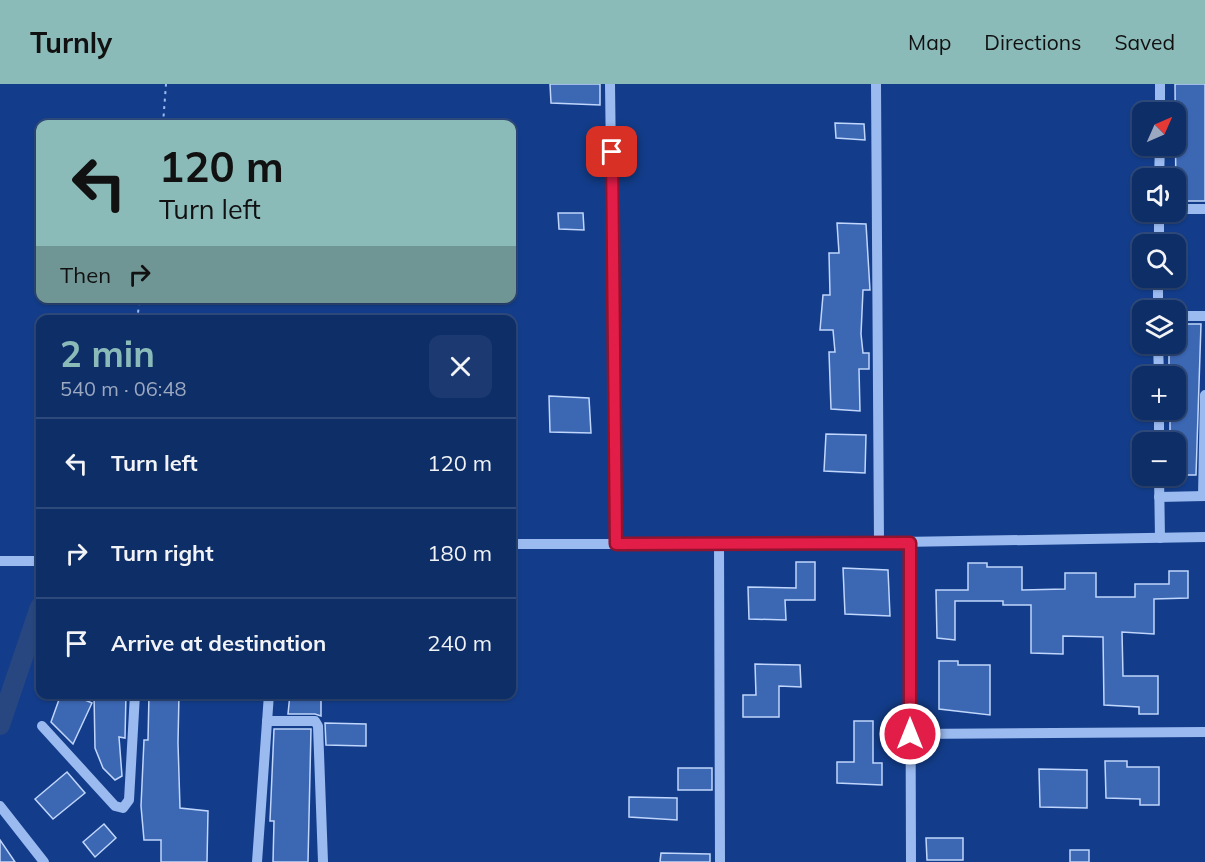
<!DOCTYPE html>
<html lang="en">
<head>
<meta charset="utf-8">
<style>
  body { margin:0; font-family:Mulish,sans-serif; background:#1c3a71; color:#f1f3f6; height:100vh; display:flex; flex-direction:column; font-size:22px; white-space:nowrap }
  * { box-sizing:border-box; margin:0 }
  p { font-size:20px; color:#9ba8c0 }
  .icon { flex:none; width:33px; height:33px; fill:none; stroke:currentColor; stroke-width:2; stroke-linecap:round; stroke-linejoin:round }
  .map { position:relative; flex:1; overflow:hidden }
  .details { position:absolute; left:36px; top:231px; width:480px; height:384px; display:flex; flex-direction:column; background:#0e2e68; border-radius:12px; box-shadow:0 2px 4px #0004,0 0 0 2px #2e4a7c }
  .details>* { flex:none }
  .guide { position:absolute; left:36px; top:36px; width:480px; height:183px; border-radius:12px; box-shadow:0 2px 4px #0004,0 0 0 2px #2e4a7c; background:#8bbbb9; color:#111; overflow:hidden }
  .needle { width:39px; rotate:45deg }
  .controls { position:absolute; left:1132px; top:18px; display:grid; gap:12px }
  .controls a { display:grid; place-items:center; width:54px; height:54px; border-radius:12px; background:#0e2e68; box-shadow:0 2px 4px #0004,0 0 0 2px #2e4a7c; font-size:30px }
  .pin { position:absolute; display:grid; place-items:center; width:51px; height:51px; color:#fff; margin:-26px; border-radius:12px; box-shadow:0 3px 9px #0006 }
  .me { position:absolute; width:66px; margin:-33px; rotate:0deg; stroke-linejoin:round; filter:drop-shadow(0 0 4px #0008) }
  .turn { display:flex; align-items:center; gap:21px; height:126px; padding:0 24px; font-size:27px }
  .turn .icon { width:78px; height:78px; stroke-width:2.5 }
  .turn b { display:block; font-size:42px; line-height:51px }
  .then { display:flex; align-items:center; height:57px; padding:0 24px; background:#0003; gap:12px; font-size:22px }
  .round { display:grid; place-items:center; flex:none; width:63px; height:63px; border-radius:12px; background:#1c3a71 }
  .head { display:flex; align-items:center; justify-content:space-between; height:102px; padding:0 24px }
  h1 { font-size:36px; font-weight:700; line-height:45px; color:#8bbbb9 }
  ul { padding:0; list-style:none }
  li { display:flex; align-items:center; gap:18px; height:90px; padding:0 24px; border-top:2px solid #2e4a7c }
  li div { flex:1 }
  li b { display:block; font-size:22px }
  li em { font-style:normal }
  header { display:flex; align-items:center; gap:36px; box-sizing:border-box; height:84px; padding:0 30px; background:#8bbbb9; color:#111 }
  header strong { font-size:28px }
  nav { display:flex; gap:33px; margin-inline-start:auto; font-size:21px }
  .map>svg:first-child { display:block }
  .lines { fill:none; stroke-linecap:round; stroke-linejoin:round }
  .river { stroke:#284780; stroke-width:20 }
  .building { fill:#3c67b3; stroke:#c0d6fc; stroke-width:1.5 }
  .path { stroke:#9abaf0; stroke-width:2; stroke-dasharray:3 4.5; stroke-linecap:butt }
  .minor { stroke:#9abaf0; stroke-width:10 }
  .route-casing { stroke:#92132f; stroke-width:15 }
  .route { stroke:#e11d48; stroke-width:10 }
</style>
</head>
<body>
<header>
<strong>Turnly</strong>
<nav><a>Map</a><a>Directions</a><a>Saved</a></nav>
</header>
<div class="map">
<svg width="1205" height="778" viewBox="0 0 1205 778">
  <rect width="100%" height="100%" fill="#133d8a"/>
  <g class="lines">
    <path class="river" d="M 0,641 L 40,523"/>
  </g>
  <g class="building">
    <path d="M 550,0 L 600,0 L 600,21 L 551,19 Z"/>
    <path d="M 1175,0 L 1205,0 L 1205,117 L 1176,117 Z"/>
    <path d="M 835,39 L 864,40 L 865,56 L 836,54 Z"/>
    <path d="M 558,129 L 583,129 L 584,146 L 559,145 Z"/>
    <path d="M 837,139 L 866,140 L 870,206 L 863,206 L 861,250 L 863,269 L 869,269 L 869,285 L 859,285 L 860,327 L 831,325 L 829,268 L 835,268 L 833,246 L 820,246 L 823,211 L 830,211 L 829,169 L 839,169 Z"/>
    <path d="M 1176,240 L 1201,240 L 1196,391 L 1176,391 L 1176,358 L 1170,358 L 1170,326 L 1176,326 L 1176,292 L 1169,292 L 1169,260 L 1176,260 Z"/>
    <path d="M 549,312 L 589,314 L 591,349 L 550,348 Z"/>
    <path d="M 826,350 L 866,351 L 865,389 L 824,387 Z"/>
    <path d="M 796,478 L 815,478 L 815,516 L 785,516 L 786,536 L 749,535 L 748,503 L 796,504 Z"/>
    <path d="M 968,479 L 987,479 L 987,483 L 1022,483 L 1022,506 L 1065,505 L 1065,489 L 1096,489 L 1096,513 L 1135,513 L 1135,500 L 1169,500 L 1169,487 L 1188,487 L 1188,514 L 1154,515 L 1154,550 L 1122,548 L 1123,592 L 1158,592 L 1158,630 L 1139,630 L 1139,623 L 1104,621 L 1103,553 L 1063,552 L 1063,570 L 1031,569 L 1031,521 L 1003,521 L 1003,517 L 955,517 L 955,556 L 937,554 L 936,506 L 968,506 Z"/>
    <path d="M 843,484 L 888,486 L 890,532 L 845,530 Z"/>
    <path d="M 939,577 L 958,577 L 958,581 L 990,581 L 990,631 L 939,625 Z"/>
    <path d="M 755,580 L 800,581 L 801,603 L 779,602 L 779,633 L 743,633 L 743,611 L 756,611 Z"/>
    <path d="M 61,610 L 71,610 L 92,619 L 73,660 L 51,638 Z"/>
    <path d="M 94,610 L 126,610 L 125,654 L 119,653 L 122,692 L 115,696 L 103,684 L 95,664 Z"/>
    <path d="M 149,610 L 179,610 L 178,659 L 180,724 L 208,727 L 207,778 L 161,778 L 161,756 L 144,756 L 141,722 L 144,656 L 148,656 Z"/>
    <path d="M 290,610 L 321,610 L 321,632 L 315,630 L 288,630 Z"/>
    <path d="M 854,637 L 873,637 L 873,679 L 882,679 L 882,701 L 837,699 L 837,678 L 854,678 Z"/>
    <path d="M 325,639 L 366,640 L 366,662 L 326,661 Z"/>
    <path d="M 274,645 L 311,645 L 308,778 L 273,778 L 274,737 L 270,737 Z"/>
    <path d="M 1105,677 L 1127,677 L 1127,683 L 1159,683 L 1159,721 L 1140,721 L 1140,715 L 1106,714 Z"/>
    <rect x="678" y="684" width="34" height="22"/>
    <path d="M 1039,685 L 1087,686 L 1087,724 L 1040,723 Z"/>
    <path d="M 67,688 L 85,709 L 53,735 L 35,715 Z"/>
    <path d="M 629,713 L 677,714 L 677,736 L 629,733 Z"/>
    <path d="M 104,740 L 116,754 L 95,773 L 83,758 Z"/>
    <path d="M 926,754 L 963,754 L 963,776 L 927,776 Z"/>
    <path d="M 0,756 L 15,778 L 0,778 Z"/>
    <rect x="1070" y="766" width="19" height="12"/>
    <path d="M 661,769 L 710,770 L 710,778 L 660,778 Z"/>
  </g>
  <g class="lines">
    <g class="path">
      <path d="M 163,40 L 166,0"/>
      <path d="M 137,236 L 140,214"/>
    </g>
    <g class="minor">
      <path d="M 610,0 L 616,460"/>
      <path d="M 876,0 L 879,459"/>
      <path d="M 1160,28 L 1160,0"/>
      <path d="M 1159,94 L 1160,62"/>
      <path d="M 1176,125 L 1205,125"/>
      <path d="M 1159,160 L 1159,128"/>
      <path d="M 1158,226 L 1158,194"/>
      <path d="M 1176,232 L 1205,232"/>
      <path d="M 1158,260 L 1159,292"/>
      <path d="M 1159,326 L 1159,358"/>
      <path d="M 1159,392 L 1160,454"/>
      <path d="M 1203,412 L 1205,311"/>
      <path d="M 1159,413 L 1205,412"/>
      <path d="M 910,459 L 911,778"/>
      <path d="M 512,460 L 784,460 L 1205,453"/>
      <path d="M 719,460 L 720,778"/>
      <path d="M 0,477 L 40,477"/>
      <path d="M 267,637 L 315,637 L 318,642 L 323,778"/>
      <path d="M 42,642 L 115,722 L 123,724 L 129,716 L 135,610"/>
      <path d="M 910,650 L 1205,648"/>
      <path d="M 0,722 L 44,778"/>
      <path d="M 257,778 L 269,610"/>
    </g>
  </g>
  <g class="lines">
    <defs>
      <path id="route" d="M 612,68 L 616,460 L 910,459 L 910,650"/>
    </defs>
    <use href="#route" class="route-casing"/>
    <use href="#route" class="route"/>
  </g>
</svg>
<div class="controls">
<a><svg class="needle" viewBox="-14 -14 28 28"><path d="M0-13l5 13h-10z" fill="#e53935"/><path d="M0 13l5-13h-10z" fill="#9ba8c0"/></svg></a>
<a><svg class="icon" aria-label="sound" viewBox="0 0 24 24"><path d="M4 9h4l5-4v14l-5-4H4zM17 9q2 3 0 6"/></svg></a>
<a><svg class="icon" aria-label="search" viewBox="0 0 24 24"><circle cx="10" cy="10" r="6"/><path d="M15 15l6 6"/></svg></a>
<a><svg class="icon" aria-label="layers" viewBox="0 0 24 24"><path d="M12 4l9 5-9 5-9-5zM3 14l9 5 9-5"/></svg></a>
<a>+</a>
<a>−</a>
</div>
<div class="pin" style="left:612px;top:68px;background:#d93025"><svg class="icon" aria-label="arrive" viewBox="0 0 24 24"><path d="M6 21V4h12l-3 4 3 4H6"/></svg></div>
<svg class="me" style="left:910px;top:650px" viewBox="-20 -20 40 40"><circle r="17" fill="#e11d48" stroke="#fff" stroke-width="3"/><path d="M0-11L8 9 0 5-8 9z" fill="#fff"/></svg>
<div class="guide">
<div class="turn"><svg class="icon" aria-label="left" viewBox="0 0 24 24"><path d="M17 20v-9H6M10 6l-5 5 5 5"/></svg><div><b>120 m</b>Turn left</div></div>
<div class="then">Then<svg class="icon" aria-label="right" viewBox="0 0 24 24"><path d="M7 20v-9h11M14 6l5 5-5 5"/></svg></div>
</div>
<section class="details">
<div class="head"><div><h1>2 min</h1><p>540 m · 06:48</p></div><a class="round"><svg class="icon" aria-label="close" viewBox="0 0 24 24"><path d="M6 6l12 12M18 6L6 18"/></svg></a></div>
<ul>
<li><svg class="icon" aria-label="left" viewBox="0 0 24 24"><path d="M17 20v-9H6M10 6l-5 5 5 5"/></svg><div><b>Turn left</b></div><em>120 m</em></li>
<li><svg class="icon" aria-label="right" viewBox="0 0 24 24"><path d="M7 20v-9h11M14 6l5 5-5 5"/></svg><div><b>Turn right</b></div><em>180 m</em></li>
<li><svg class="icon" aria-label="arrive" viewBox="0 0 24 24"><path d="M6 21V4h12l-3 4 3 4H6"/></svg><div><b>Arrive at destination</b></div><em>240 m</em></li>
</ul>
</section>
</div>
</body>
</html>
